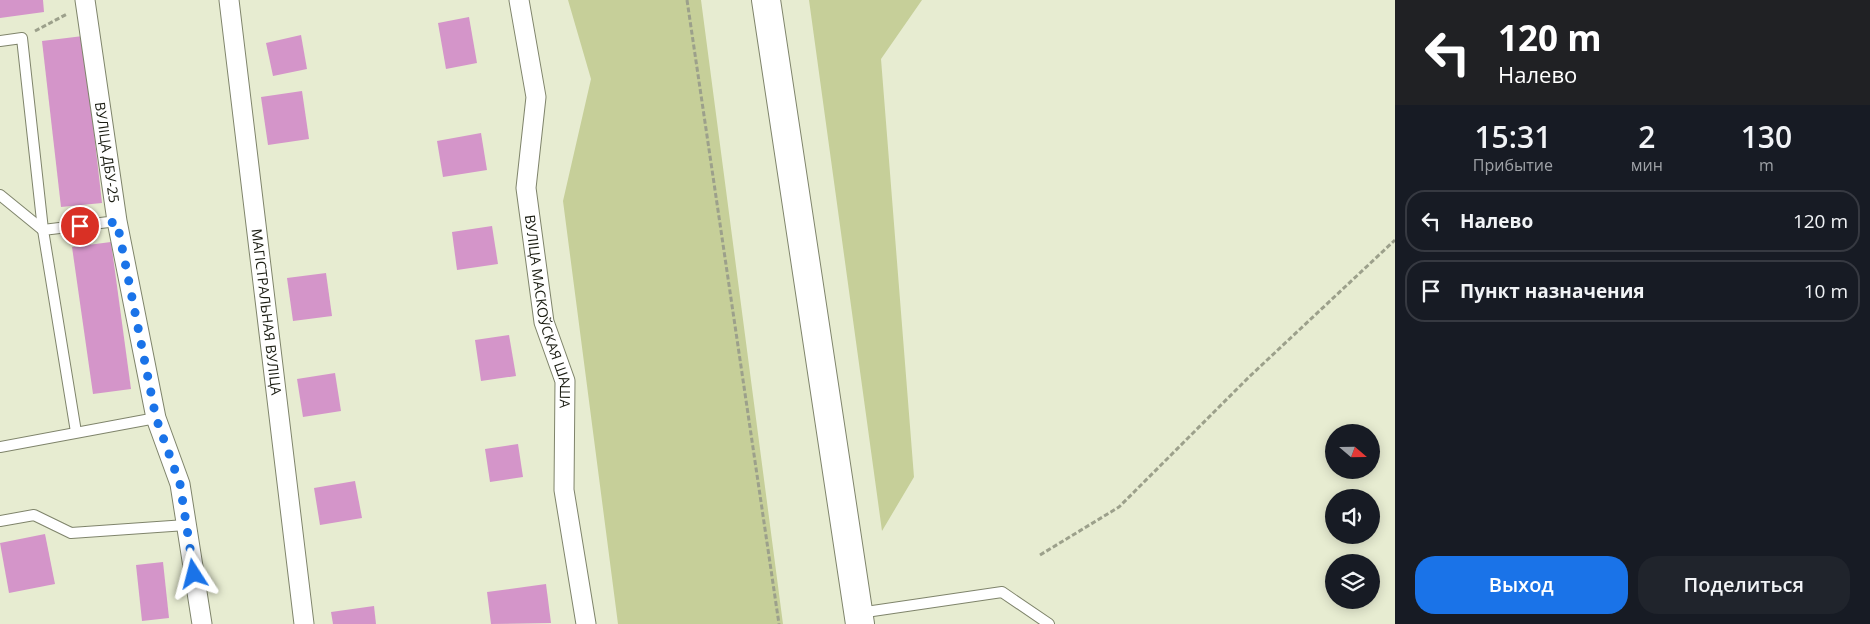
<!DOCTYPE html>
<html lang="ru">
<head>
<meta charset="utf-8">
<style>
  body { margin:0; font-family:"Open Sans",sans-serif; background:#20242c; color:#f1f3f6; height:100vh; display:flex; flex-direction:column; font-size:19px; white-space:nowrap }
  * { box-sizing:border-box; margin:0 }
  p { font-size:16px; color:#9ea1a6 }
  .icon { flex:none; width:28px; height:28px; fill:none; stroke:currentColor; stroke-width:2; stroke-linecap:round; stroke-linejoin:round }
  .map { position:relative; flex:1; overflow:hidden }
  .details { display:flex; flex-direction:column; background:#171b24; width:475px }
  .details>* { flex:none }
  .top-card { background:#202124; color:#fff; overflow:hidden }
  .needle { width:32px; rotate:110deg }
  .controls { position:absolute; left:1325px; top:424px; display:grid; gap:10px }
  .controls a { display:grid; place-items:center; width:55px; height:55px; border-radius:50%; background:#171b24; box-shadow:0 2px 12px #0003; font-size:25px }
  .pin { position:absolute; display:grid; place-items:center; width:42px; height:42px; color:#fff; margin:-21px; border:2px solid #fff; border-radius:50%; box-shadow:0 1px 5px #0007 }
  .me { position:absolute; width:55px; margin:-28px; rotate:351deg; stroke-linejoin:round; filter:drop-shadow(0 0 4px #0008) }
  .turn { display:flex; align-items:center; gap:18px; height:105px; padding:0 20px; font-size:22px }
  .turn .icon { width:65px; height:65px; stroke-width:2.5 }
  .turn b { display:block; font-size:35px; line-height:42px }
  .eta { display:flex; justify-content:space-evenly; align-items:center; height:85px; text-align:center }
  .eta b { font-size:30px; font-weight:600; line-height:35px }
  .primary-button { display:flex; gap:10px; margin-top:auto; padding:10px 20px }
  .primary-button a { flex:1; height:58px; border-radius:20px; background:#1a73e8; color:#fff; font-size:20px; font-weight:600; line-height:58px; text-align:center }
  .primary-button a+a { background:#20242c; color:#f1f3f6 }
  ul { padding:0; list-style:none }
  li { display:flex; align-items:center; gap:15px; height:62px; margin:0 10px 8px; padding:0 10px; border:2px solid #363941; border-radius:20px }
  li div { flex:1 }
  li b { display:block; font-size:19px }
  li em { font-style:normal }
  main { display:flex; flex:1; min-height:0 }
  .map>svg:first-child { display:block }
  .green { fill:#c6cf99 }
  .building { fill:#d495c9 }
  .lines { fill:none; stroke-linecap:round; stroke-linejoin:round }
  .lane-casing { stroke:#7f846b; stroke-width:12 }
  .street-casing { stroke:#7f846b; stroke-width:21 }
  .primary-casing { stroke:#7f846b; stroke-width:30 }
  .path { stroke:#9ca08b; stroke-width:3; stroke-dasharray:5 2.5; stroke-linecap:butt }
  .lane { stroke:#fff; stroke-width:10 }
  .street { stroke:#fff; stroke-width:19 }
  .primary { stroke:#fff; stroke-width:28 }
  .route { stroke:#1a73e8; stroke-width:9; stroke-dasharray:0 16.2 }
  .labels { text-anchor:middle; stroke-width:4.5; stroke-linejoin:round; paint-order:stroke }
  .street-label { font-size:14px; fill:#1a1c12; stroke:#e7ecd1 }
</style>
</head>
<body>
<main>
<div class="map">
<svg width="1395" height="624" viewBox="0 0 1395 624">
  <rect width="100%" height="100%" fill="#e7ecd1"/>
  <g class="green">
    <path d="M 568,0 L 701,0 L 783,624 L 618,624 L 563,201 L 591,79 Z"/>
    <path d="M 809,0 L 922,0 L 881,59 L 914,477 L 882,531 Z"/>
  </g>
  <g class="building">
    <path d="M 0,0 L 43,0 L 44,12 L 0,18 Z"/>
    <path d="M 469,17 L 477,63 L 446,69 L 438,23 Z"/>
    <path d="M 301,35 L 307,69 L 273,76 L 266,43 Z"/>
    <path d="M 83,36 L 102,203 L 61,207 L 42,41 Z"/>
    <path d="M 302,91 L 309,139 L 268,145 L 261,97 Z"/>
    <path d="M 481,133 L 487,170 L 443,177 L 437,141 Z"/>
    <path d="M 492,226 L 498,264 L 457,270 L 452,232 Z"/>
    <path d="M 111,242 L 131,389 L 93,394 L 72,247 Z"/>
    <path d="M 326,273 L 332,316 L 293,321 L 287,278 Z"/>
    <path d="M 509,335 L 516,376 L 481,381 L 475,340 Z"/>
    <path d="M 335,373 L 341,411 L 303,417 L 297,379 Z"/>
    <path d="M 518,444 L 523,477 L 490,482 L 485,449 Z"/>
    <path d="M 355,481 L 362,518 L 320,525 L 314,488 Z"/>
    <path d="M 45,534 L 55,584 L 9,593 L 0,543 Z"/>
    <path d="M 163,562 L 169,618 L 142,621 L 136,565 Z"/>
    <path d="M 546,584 L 551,623 L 491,624 L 487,592 Z"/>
    <path d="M 374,606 L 376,624 L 333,624 L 331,612 Z"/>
  </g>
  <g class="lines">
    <defs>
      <g id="lane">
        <path d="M 0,41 L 22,38 L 43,230"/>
        <path d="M 0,195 L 43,230"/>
        <path d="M 76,432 L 43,230 L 117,221"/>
        <path d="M 0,447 L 156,418"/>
        <path d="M 0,521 L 34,515 L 71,533 L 186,525"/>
        <path d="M 859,613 L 1002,592 L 1049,624"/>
      </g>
      <g id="street">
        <path id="s1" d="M 85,0 L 117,221 L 156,418 L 180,484 L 202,624"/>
        <path id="s2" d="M 229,0 L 304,624"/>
        <path id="s3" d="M 519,0 L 536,97 L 526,188 L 544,322 L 565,381 L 564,490 L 586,624"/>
      </g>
      <path id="primary" d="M 766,0 L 860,624"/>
    </defs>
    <use href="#lane" class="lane-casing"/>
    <use href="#street" class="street-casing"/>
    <use href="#primary" class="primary-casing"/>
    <g class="path">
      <path d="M 687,0 L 779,624"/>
      <path d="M 35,31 L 67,14"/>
      <path d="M 1040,555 L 1119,507 L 1249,377 L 1395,240"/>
    </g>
    <use href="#lane" class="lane"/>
    <use href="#street" class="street"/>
    <use href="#primary" class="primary"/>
  </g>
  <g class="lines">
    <path class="route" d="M 80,226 L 117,222 L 156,418 L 180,484 L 194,574"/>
  </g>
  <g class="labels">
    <g class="street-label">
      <text dy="5" stroke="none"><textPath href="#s1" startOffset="154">ВУЛІЦА ДБУ-25</textPath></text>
      <text dy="5" stroke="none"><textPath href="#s2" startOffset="314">МАГІСТРАЛЬНАЯ ВУЛІЦА</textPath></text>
      <text dy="5" stroke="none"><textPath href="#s3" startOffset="316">ВУЛІЦА МАСКОЎСКАЯ ШАША</textPath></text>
    </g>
  </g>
</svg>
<div class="controls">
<a><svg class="needle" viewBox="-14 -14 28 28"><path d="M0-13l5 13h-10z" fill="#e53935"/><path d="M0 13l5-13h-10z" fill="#9ea1a6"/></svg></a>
<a><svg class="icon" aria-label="sound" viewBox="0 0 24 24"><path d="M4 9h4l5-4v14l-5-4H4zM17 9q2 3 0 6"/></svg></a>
<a><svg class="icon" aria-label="layers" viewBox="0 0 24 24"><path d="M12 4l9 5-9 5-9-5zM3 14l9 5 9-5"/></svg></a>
</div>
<div class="pin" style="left:80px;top:226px;background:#d93025"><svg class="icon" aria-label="arrive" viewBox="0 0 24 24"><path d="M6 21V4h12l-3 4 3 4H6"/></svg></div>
<svg class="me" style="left:194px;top:574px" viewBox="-20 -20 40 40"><path d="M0-17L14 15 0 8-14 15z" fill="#1a73e8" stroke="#fff" stroke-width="4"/></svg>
</div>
<section class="details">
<div class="top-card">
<div class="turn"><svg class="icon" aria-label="left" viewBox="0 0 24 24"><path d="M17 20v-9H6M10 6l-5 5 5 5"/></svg><div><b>120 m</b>Налево</div></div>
</div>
<div class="eta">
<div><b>15:31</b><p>Прибытие</p></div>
<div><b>2</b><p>мин</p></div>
<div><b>130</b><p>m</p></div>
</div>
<ul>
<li><svg class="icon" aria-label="left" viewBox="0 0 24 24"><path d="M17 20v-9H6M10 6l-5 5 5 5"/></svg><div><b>Налево</b></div><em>120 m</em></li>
<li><svg class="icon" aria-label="arrive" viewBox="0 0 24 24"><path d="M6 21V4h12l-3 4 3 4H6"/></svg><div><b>Пункт назначения</b></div><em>10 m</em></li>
</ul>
<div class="primary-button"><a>Выход</a><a>Поделиться</a></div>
</section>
</main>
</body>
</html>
